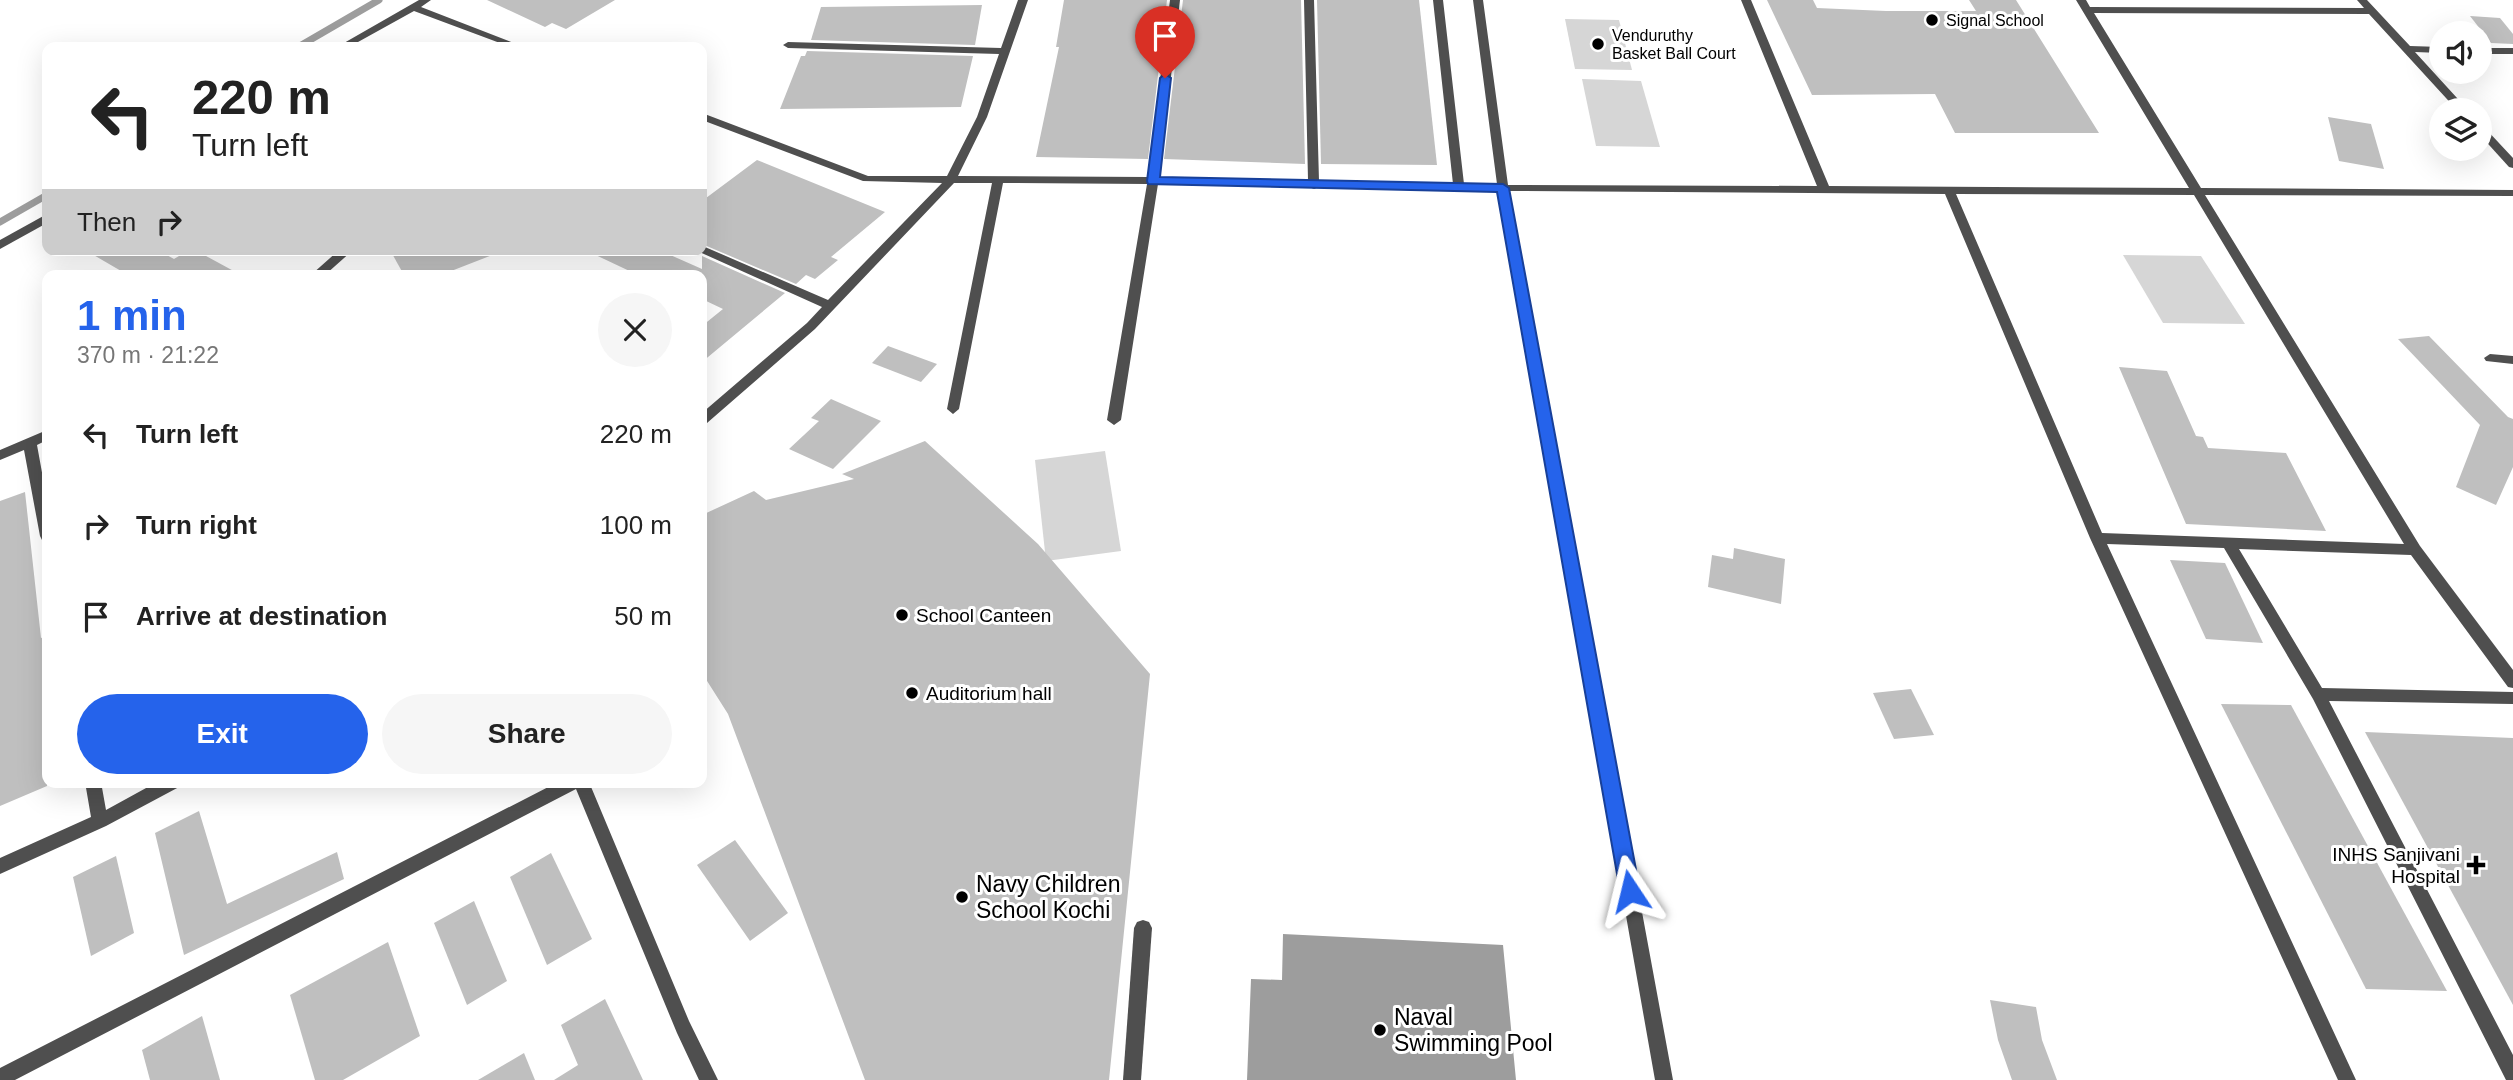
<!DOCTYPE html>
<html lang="en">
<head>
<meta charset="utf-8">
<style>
  body { margin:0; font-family:Helvetica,sans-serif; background:#f6f6f6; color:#222; height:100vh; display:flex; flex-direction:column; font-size:26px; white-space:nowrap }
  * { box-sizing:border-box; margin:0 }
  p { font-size:23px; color:#767676 }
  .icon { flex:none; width:38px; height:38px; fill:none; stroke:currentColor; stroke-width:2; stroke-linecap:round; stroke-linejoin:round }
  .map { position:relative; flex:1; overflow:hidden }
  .sheet { position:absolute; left:42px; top:270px; width:665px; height:518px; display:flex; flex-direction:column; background:#fff; border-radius:14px; box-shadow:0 7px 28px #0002 }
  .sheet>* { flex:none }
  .hud { position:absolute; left:42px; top:42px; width:665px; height:214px; border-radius:14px; box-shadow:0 7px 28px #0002; background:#fff; color:#222; overflow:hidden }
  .buttons { position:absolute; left:2429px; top:21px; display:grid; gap:14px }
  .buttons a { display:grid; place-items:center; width:63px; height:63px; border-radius:50%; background:#fff; box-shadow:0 7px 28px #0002; font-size:35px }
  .pin { position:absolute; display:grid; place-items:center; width:60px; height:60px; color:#fff; margin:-72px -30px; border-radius:50% 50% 50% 0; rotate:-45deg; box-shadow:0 0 7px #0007 }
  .pin .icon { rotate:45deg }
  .me { position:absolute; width:77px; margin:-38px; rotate:350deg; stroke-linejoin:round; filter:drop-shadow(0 0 5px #0008) }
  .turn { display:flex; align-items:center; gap:24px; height:147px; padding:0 35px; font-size:32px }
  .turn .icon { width:91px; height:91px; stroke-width:2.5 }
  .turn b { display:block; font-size:49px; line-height:60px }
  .then { display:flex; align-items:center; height:66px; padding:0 35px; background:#0003; gap:14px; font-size:26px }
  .round { display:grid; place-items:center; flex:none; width:74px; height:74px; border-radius:37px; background:#f6f6f6 }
  .overview { display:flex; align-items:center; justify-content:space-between; height:119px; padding:0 35px }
  h1 { font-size:42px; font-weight:700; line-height:52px; color:#2563eb }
  .cta { display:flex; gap:14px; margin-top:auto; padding:14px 35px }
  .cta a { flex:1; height:80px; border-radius:42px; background:#2563eb; color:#fff; font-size:28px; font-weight:700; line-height:80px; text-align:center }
  .cta a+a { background:#f6f6f6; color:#222 }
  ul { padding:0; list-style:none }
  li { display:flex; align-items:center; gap:21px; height:91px; padding:0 35px }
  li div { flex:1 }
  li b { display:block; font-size:26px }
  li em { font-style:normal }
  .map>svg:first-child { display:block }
  .green { fill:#d6d6d6 }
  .water { fill:#9d9d9d }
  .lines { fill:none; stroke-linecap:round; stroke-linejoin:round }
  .stream { stroke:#9d9d9d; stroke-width:7 }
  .building { fill:#bfbfbf }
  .minor { fill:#4f4f4f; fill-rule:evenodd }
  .route { fill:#2563eb; stroke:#184099; stroke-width:2 }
  .poi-dot { fill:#000; stroke:#fff; stroke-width:2.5 }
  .labels { text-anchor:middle; stroke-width:6; stroke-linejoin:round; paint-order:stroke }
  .far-poi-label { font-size:16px; fill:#000; stroke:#fff; text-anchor:start }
  .poi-label { font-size:19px; fill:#000; stroke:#fff; text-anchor:start }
  .near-poi-label { font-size:23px; fill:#000; stroke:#fff; text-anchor:start }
</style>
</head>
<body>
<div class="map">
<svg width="2513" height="1080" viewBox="0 0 2513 1080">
  <rect width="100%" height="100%" fill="#fff"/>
  <g class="green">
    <path d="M 1565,19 L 1619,20 L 1632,70 L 1575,69 Z"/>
    <path d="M 1582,79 L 1641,81 L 1660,147 L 1596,146 Z"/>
    <path d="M 2123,255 L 2201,256 L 2245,324 L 2163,323 Z"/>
    <path d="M 1105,451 L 1121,551 L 1046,561 L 1035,460 Z"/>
  </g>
  <path class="water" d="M 1283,934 L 1503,945 L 1516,1080 L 1247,1080 L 1251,979 L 1282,980 Z"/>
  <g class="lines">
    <g class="stream">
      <path d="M 298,47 L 379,0"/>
      <path d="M 0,222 L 47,195"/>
    </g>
  </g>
  <g class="building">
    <path d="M 487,0 L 615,0 L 566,29 L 552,23 L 545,27 Z"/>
    <path d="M 1064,0 L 1167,0 L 1148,159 L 1036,157 L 1059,47 L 1056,47 Z"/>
    <path d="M 1183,0 L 1301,0 L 1305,164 L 1164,159 Z"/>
    <path d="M 1317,0 L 1419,0 L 1437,165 L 1321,164 Z"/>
    <path d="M 1767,0 L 1813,0 L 1817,8 L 1886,11 L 1976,11 L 1969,0 L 2016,0 L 2099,133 L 1955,133 L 1935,94 L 1812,95 Z"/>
    <path d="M 982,5 L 975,45 L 811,40 L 821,7 Z"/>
    <path d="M 2470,16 L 2500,18 L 2513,34 L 2513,44 L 2491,43 Z"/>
    <path d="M 807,51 L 973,56 L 961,107 L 780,109 L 801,56 L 805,56 Z"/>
    <path d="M 2328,117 L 2371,124 L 2384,169 L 2339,161 Z"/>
    <path d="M 757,160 L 885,212 L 831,257 L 838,260 L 815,279 L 806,275 L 796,284 L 702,244 L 702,201 Z"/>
    <path d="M 85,250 L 158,250 L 174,259 L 189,250 L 195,250 L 241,275 L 128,275 Z"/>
    <path d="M 390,250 L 499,250 L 500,252 L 441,275 L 404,275 Z"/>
    <path d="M 585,250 L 659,250 L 702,269 L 702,256 L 785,293 L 702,362 L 702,326 L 723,309 L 702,299 L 702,275 L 638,275 Z"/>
    <path d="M 2429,336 L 2508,417 L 2513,419 L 2513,467 L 2496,505 L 2456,487 L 2480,425 L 2398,339 Z"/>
    <path d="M 888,346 L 937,364 L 921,382 L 872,363 Z"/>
    <path d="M 2119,367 L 2167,371 L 2196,436 L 2203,437 L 2208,448 L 2286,453 L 2326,531 L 2186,524 Z"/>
    <path d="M 831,399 L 881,421 L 833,469 L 789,449 L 819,421 L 811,418 Z"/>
    <path d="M 925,441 L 1038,544 L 1150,674 L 1109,1080 L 865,1080 L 728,714 L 702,673 L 702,515 L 754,491 L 766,500 L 854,479 L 842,474 Z"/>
    <path d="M 25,492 L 41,638 L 47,636 L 47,786 L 0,806 L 0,501 Z"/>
    <path d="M 1734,548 L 1785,559 L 1781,604 L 1708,587 L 1712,555 L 1733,559 Z"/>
    <path d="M 2170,560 L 2225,563 L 2263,643 L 2206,639 Z"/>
    <path d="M 1911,689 L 1934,735 L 1894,739 L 1873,693 Z"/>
    <path d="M 2221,704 L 2291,705 L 2447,991 L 2366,989 Z"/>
    <path d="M 2365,732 L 2513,738 L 2513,1005 Z"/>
    <path d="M 199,811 L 227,904 L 337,852 L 344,879 L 184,955 L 155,833 Z"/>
    <path d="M 735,840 L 788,913 L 750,941 L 697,865 Z"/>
    <path d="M 551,853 L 592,939 L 547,965 L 510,877 Z"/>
    <path d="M 116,856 L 134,933 L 91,956 L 73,877 Z"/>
    <path d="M 474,901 L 507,981 L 467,1005 L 434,923 Z"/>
    <path d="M 388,942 L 420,1036 L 343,1080 L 315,1080 L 290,995 Z"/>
    <path d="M 605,999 L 643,1080 L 554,1080 L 578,1065 L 561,1025 Z"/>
    <path d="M 1990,1000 L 2036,1007 L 2042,1040 L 2057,1080 L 2012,1080 L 1998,1040 Z"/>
    <path d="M 202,1016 L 220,1080 L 150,1080 L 142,1050 Z"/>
    <path d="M 524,1053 L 535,1080 L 478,1080 Z"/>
  </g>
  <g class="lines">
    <g class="minor">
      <path d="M 419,0 L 431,0 L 421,7 L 524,47 L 511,47 L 414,11 L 349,47 L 337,47 Z"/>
      <path d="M 1018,0 L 1028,0 L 987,117 L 958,176 L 1148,177 L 1170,0 L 1180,0 L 1159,178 L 1308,180 L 1304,0 L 1314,0 L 1319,181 L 1453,184 L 1433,0 L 1443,0 L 1464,184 L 1497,184 L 1473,0 L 1483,0 L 1508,185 L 1817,186 L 1741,0 L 1751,0 L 1829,186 L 2189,188 L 2076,0 L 2086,0 L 2090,7 L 2364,8 L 2357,0 L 2367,0 L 2410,46 L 2441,47 L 2441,53 L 2415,52 L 2468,110 L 2457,110 L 2369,14 L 2094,13 L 2201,188 L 2513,190 L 2513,196 L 2205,195 L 2420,546 L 2513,670 L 2513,688 L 2508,687 L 2411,555 L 2239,549 L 2322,688 L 2513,692 L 2513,704 L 2329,701 L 2513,1055 L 2513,1080 L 2506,1080 L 2313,699 L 2224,548 L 2107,544 L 2356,1080 L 2338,1080 L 2090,538 L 1945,194 L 1509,191 L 1673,1080 L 1655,1080 L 1498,191 L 1319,187 L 1314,189 L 1309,187 L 1158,184 L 1121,420 L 1114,425 L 1107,420 L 1147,184 L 1003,183 L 959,409 L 953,414 L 947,409 L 992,183 L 954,183 L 815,329 L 707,423 L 702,425 L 702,413 L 807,323 L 822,307 L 695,250 L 702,250 L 702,246 L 705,247 L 828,300 L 942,183 L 863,181 L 702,120 L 702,113 L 868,176 L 947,176 L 977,117 L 999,54 L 788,48 L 783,45 L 788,42 L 1001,48 ZM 1956,194 L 2194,195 L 2404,544 L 2102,533 Z"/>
      <rect x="2480" y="48" width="33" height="6"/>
      <path d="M 2480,126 L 2484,127 L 2513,158 L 2513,168 L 2509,167 L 2480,135 Z"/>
      <path d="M 47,214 L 47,223 L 0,249 L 0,240 Z"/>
      <path d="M 339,250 L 353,250 L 325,275 L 311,275 Z"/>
      <path d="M 2490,354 L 2513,356 L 2513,364 L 2486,361 L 2484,358 Z"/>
      <path d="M 47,430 L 47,440 L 37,445 L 47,500 L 47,541 L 42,540 L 40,536 L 24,450 L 0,460 L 0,450 Z"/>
      <path d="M 85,782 L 101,782 L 106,810 L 157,782 L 181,782 L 179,787 L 106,826 L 0,874 L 0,858 L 91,817 Z"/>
      <path d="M 558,782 L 589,782 L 689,1021 L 718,1080 L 699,1080 L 677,1033 L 576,789 L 15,1080 L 0,1080 L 0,1068 Z"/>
      <path d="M 1143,920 L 1149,922 L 1152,928 L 1141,1080 L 1123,1080 L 1134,928 L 1137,922 Z"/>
    </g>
  </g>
  <path class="route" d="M 1165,74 L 1171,78 L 1160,177 L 1503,184 L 1509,188 L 1640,891 L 1637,897 L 1630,900 L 1623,897 L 1620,891 L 1497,192 L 1148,184 L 1147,181 L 1160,78 Z"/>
  <g class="poi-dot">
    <circle cx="1932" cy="20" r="7"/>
    <circle cx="1598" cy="44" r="7"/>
    <circle cx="902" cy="615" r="7"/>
    <circle cx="912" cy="693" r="7"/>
    <path d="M2472.5 854.5h7v7h7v7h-7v7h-7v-7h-7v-7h7z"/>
    <circle cx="962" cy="897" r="7"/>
    <circle cx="1380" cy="1030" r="7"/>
  </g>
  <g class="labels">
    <g class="far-poi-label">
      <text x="1946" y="26">Signal School</text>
      <text x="1612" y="41">Venduruthy<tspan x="1612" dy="18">Basket Ball Court</tspan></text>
    </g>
    <g class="poi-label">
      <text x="916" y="622">School Canteen</text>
      <text x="926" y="700">Auditorium hall</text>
      <text x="2460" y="861" text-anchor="end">INHS Sanjivani<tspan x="2460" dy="22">Hospital</tspan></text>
    </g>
    <g class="near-poi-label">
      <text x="976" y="892">Navy Children<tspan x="976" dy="26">School Kochi</tspan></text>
      <text x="1394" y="1025">Naval<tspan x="1394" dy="26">Swimming Pool</tspan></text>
    </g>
  </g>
</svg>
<div class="buttons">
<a><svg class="icon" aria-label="sound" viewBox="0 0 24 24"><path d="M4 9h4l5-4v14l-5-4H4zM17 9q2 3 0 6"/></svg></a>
<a><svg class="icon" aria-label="layers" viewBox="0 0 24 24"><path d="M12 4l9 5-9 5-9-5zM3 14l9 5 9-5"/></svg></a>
</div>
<div class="pin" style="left:1165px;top:78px;background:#d93025"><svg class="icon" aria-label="arrive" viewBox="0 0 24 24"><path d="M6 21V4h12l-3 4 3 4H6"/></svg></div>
<svg class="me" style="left:1630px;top:891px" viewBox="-20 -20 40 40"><path d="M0-17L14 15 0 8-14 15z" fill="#2563eb" stroke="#fff" stroke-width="4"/></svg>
<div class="hud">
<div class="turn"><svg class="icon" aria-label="left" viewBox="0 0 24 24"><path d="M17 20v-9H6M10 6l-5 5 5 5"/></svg><div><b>220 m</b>Turn left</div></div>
<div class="then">Then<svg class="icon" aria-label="right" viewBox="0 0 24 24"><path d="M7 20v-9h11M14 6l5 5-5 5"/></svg></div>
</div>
<section class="sheet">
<div class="overview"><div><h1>1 min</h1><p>370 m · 21:22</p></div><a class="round"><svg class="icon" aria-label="close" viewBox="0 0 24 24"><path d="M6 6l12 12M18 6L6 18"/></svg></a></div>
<ul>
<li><svg class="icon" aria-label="left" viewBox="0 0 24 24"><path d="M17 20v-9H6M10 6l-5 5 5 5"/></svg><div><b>Turn left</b></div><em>220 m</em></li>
<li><svg class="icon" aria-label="right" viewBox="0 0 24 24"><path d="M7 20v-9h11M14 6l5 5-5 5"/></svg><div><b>Turn right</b></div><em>100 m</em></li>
<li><svg class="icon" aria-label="arrive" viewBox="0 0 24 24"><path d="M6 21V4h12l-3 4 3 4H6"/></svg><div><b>Arrive at destination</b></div><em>50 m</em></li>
</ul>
<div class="cta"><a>Exit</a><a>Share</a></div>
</section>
</div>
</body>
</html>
